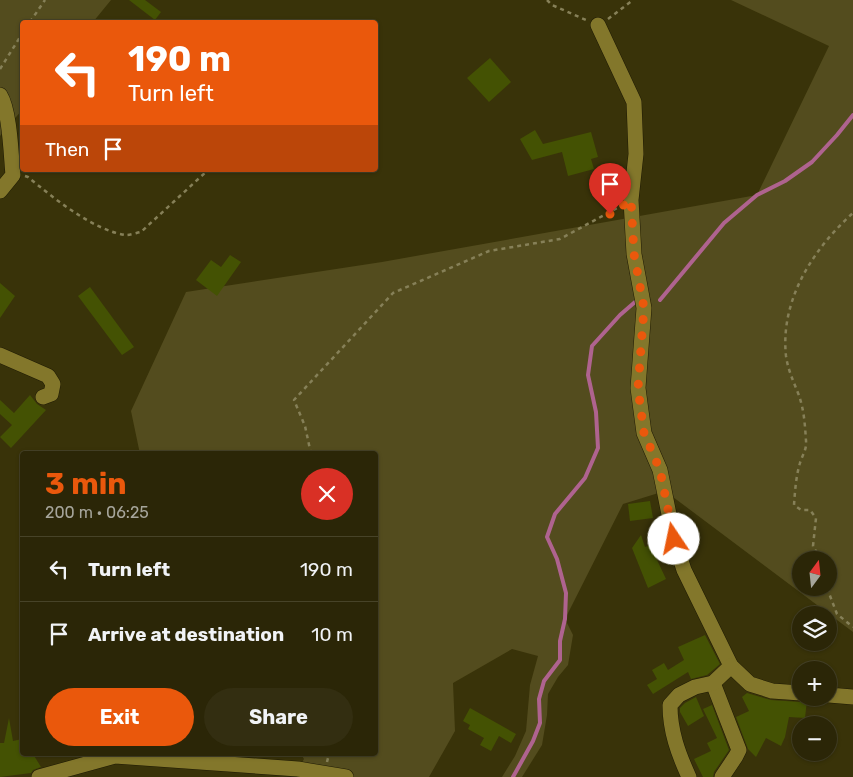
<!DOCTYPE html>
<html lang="en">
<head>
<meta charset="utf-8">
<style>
  body { margin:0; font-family:Rubik,sans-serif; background:#332e11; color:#f1f3f6; height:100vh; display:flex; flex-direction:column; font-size:19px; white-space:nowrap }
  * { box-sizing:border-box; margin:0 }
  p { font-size:16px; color:#a6a59b }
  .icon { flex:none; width:28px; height:28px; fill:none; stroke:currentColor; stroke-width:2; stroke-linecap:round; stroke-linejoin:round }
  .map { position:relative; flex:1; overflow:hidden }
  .details { position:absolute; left:20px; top:451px; width:358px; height:305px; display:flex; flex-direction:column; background:#2b2607; border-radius:5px; box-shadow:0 1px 4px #0004,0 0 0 1px #474328 }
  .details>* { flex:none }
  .top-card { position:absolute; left:20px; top:20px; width:358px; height:152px; border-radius:5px; box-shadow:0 1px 4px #0004,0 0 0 1px #474328; background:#ea580c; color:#fff; overflow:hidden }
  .needle { width:32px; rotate:15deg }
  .fabs { position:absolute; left:792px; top:551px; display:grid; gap:10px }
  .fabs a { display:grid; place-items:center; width:45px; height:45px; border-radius:50%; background:#2b2607; box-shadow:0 1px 4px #0004,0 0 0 1px #474328; font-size:25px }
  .pin { position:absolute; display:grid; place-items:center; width:42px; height:42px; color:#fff; margin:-51px -21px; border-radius:50% 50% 50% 0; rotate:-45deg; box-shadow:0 0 5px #0007 }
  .pin .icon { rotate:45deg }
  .me { position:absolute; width:55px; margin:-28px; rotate:349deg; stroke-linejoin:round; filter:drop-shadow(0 0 4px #0008) }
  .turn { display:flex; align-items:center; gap:18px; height:105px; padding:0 25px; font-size:22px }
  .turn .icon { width:65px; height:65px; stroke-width:2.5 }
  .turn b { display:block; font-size:35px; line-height:42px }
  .then { display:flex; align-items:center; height:48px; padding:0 25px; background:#0003; gap:10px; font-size:19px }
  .round { display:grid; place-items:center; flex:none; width:52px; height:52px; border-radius:26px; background:#332e11 }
  .overview { display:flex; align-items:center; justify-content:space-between; height:85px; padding:0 25px }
  h1 { font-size:30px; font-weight:700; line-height:38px; color:#ea580c }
  .button { display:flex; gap:10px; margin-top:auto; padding:10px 25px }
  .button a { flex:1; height:58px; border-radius:30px; background:#ea580c; color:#fff; font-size:20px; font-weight:700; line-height:58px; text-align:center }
  .button a+a { background:#332e11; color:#f1f3f6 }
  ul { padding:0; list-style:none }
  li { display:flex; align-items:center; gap:15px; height:65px; padding:0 25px; border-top:1px solid #474328 }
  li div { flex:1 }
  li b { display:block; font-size:19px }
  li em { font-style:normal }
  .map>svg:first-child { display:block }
  .green { fill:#534c1e; fill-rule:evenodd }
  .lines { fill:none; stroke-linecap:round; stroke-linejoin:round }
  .stream { stroke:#af638f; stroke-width:4 }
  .building { fill:#445203 }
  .minor-casing { stroke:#1e1a04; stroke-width:16 }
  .path { stroke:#868058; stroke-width:2.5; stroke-dasharray:4 4; stroke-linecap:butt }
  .minor { stroke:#83772b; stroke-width:15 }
  .route { stroke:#ea580c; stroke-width:9; stroke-dasharray:0 16.2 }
</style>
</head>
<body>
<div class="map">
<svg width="853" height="777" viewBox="0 0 853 777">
  <rect width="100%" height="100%" fill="#393309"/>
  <g class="green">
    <path d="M 0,0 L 111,0 L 93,22 L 22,22 L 22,110 L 0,136 Z"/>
    <path d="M 731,0 L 853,0 L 853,632 L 665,491 L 623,504 L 565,619 L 573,635 L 568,665 L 558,677 L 548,694 L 547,715 L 542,745 L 522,777 L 502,777 L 515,756 L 526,731 L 530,685 L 538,656 L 512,649 L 453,683 L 455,731 L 429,777 L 338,777 L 298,769 L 304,759 L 301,754 L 375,754 L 375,454 L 140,454 L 131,411 L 186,292 L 382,262 L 757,195 L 829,46 ZM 801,560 L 829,560 L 829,588 L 801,588 Z"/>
  </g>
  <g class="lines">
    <g class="stream">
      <path d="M 660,300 L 724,223 L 757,195 L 785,181 L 812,162 L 837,135 L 853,115"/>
      <path d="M 513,777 L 533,741 L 540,723 L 539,699 L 544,681 L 560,660 L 560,641 L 565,619 L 566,593 L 557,559 L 547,537 L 555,514 L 585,478 L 598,448 L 596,412 L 588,375 L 592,346 L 620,315 L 635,302"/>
    </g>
  </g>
  <g class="building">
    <path d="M 129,0 L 145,0 L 161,12 L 155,20 Z"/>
    <path d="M 490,58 L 511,82 L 489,102 L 467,78 Z"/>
    <path d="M 535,130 L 543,144 L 591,132 L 598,157 L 591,159 L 594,169 L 568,176 L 562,152 L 532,160 L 520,139 Z"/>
    <path d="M 230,255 L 241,262 L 217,296 L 196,280 L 211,260 L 221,267 Z"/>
    <path d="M 0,283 L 15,296 L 0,318 Z"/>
    <path d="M 90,287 L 134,347 L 122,355 L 78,296 Z"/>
    <path d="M 30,395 L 37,404 L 46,410 L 11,448 L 0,437 L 12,425 L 0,414 L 0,400 L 14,413 Z"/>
    <path d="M 650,501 L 653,518 L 630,521 L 628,504 Z"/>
    <path d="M 641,535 L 645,547 L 650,545 L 666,579 L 648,588 L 632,548 Z"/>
    <path d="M 705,635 L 720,664 L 707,675 L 691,679 L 688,672 L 653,694 L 647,685 L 657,679 L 652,670 L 664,663 L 668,670 L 684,660 L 678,647 Z"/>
    <path d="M 747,693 L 771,700 L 800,702 L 807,700 L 805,718 L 789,717 L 785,737 L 781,746 L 766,738 L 756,757 L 748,749 L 736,717 L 749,711 L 742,697 Z"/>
    <path d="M 696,697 L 704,716 L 688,726 L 680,712 L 680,708 L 685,703 Z"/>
    <path d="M 712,705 L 729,750 L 714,772 L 713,777 L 703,777 L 694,759 L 711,751 L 707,743 L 717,738 L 703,709 Z"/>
    <path d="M 470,708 L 516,734 L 511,743 L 499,736 L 491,751 L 480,745 L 484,738 L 468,729 L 470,725 L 463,721 Z"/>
    <path d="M 9,718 L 13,741 L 22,739 L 22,754 L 33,754 L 41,767 L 33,770 L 31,773 L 0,777 L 0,743 L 4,743 Z"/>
  </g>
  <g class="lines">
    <defs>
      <g id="minor">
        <path d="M 598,25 L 634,102 L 636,154 L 631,200 L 634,254 L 644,308 L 638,388 L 644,433 L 660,470 L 674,539 L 684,570 L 731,666 L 750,684 L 772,691 L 801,693"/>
        <path d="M 0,95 C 10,111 11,155 13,175 L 0,191"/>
        <path d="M 0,355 L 48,376 L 53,384 L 51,394 L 43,397"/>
        <path d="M 713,683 L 739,750 L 736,756 L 722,777"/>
        <path d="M 829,695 L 853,697"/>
        <path d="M 39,777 L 115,756 L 298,769 L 346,777"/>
        <path d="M 689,777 C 678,753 670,731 670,705 L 679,695 L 695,687 L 713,683 L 731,666"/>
      </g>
    </defs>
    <use href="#minor" class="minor-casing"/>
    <g class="path">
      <path d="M 547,0 L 552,5 L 586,20"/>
      <path d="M 608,19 L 633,0"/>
      <path d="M 30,22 L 45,0"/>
      <path d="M 0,69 L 22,34"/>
      <path d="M 25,176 L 28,177 C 52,197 94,231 126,235 C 130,235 136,233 141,232 L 208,170"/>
      <path d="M 311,454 L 305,426 L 294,400 L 393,293 L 489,251 L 560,239 L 619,207"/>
      <path d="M 821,560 L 813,546 L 816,518 L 810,510 L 801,510 L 794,505 C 795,491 796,476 800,463 C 802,456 807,449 806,441 C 805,425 804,408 798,393 C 793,380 788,370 786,356 C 780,300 813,249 853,213"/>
      <path d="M 827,588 L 837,614 L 853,627"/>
      <path d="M 327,762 L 329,754"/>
    </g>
    <use href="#minor" class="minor"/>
  </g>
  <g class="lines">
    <path class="route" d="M 610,214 L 631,200 L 634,254 L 644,308 L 638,388 L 644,433 L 660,470 L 674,539"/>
  </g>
</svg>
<div class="fabs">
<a><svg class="needle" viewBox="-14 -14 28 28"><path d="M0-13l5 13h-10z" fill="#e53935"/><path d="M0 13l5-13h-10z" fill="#a6a59b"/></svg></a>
<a><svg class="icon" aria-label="layers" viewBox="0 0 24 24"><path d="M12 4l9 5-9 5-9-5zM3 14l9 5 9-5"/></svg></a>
<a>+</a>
<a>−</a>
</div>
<div class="pin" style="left:610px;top:214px;background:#d93025"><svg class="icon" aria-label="arrive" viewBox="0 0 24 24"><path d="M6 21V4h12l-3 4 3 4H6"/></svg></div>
<svg class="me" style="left:674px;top:539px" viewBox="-20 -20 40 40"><circle r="19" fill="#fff"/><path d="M0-13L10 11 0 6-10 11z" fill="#ea580c"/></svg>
<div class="top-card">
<div class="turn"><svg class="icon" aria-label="left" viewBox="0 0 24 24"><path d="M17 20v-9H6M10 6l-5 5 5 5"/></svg><div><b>190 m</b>Turn left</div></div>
<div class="then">Then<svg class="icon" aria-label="arrive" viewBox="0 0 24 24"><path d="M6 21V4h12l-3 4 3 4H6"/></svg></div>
</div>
<section class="details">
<div class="overview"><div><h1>3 min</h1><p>200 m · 06:25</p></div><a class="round" style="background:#d93025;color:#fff"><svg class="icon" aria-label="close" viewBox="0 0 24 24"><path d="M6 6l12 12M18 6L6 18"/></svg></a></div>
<ul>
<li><svg class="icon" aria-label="left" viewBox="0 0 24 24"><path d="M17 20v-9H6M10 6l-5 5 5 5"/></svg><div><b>Turn left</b></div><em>190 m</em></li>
<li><svg class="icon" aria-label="arrive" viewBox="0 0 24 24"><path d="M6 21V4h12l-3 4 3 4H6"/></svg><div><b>Arrive at destination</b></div><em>10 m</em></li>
</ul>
<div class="button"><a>Exit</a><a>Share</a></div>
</section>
</div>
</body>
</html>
